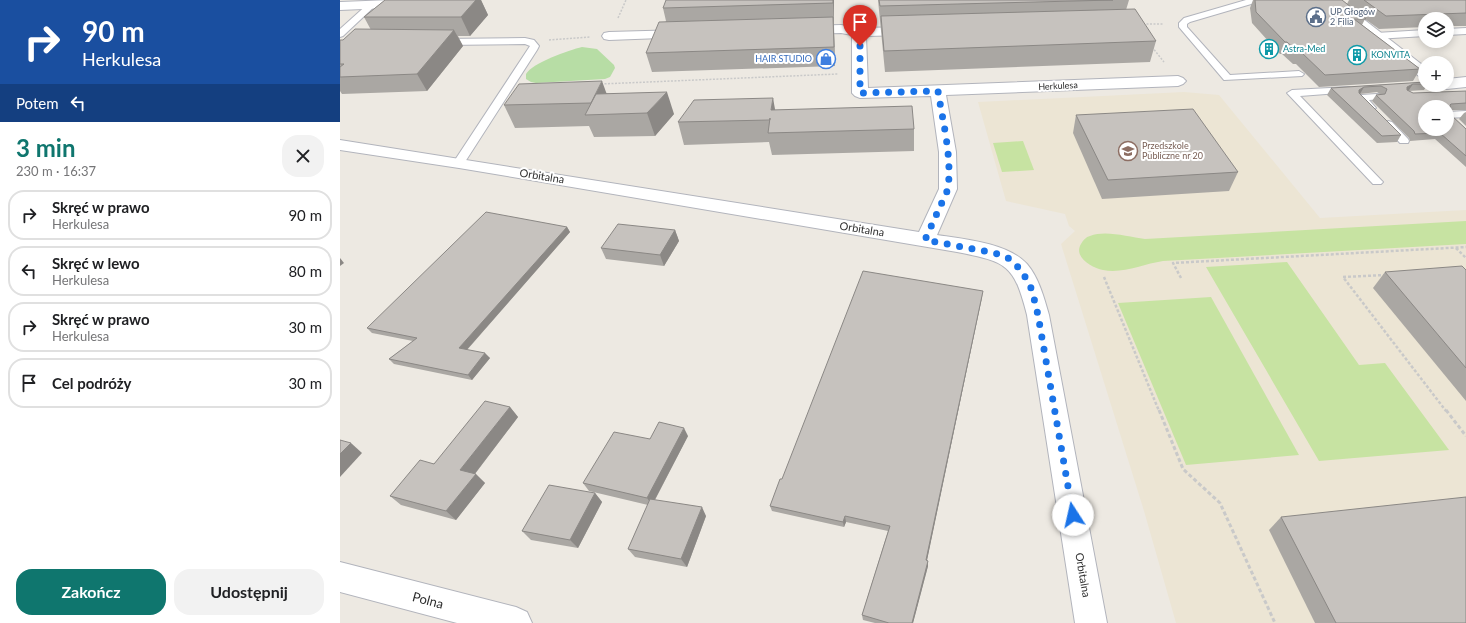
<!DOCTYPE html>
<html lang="pl">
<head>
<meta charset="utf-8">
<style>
  body { margin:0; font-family:Lato,sans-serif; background:#f2f2f2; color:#202124; height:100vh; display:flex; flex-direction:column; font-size:15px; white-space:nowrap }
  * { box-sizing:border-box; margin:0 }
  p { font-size:13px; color:#757577 }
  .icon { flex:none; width:22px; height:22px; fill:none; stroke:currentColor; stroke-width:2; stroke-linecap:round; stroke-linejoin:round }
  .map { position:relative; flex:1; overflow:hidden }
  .details { display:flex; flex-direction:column; background:#fff; width:340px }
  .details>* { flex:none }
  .banner { background:#1a4fa0; color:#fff; overflow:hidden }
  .controls { position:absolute; left:1078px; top:12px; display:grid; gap:8px }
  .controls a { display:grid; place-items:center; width:36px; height:36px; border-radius:50%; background:#fff; box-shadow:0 2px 10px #0003; font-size:20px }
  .pin { position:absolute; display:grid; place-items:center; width:34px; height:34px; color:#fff; margin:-41px -17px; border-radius:50% 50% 50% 0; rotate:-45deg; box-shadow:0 0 4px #0007 }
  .pin .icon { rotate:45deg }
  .me { position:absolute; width:44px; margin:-22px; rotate:350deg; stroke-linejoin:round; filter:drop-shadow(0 0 3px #0008) }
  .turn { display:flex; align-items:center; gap:14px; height:84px; padding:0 16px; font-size:18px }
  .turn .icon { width:52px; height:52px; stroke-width:2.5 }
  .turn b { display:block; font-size:28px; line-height:34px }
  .then { display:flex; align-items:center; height:38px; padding:0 16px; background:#0003; gap:8px; font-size:15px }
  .round { display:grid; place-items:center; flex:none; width:42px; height:42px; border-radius:16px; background:#f2f2f2 }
  .overview { display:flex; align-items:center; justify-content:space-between; height:68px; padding:0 16px }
  h1 { font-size:24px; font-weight:700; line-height:30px; color:#0f766e }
  .primary-button { display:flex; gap:8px; margin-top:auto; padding:8px 16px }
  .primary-button a { flex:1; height:46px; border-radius:16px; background:#0f766e; color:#fff; font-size:16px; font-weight:700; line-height:46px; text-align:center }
  .primary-button a+a { background:#f2f2f2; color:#202124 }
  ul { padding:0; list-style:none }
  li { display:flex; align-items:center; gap:12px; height:50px; margin:0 8px 6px; padding:0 8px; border:2px solid #e0e0e0; border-radius:16px }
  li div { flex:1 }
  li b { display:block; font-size:15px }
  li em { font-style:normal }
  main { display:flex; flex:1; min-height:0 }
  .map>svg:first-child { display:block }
  .education { fill:#ece5d4 }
  .green { fill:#b7dda5 }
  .pitch { fill:#c7e3a2 }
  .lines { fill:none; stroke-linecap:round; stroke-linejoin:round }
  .lane-casing { stroke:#b2b4bc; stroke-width:2 }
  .street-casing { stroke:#b2b4bc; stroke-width:2 }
  .path-far2 { stroke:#c9c9c9; stroke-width:1.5; stroke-dasharray:2 1.5; stroke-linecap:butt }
  .path-far1 { stroke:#c9c9c9; stroke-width:2.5; stroke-dasharray:3 2; stroke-linecap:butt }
  .path { stroke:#c9c9c9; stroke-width:3; stroke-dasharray:4 2.5; stroke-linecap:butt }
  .lane { fill:#fff; fill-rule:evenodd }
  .street { fill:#fff; fill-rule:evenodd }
  .wall { fill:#aaa7a3 }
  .shaded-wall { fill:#8b8885 }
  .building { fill:#c6c2be; stroke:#8b8885; fill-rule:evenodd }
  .route { stroke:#1a73e8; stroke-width:7; stroke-dasharray:0 12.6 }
  .labels { text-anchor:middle; stroke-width:4; stroke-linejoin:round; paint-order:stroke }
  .far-service-label { font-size:9px; fill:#4e5e75; stroke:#fff; text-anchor:start }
  .far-culture-label { font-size:9px; fill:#0d838f; stroke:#fff; text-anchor:start }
  .far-shop-label { font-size:9px; fill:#366cbe; stroke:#fff; text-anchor:end }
  .far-street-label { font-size:9px; fill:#2e2e2e; stroke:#fff }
  .far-education-label { font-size:9px; fill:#785e54; stroke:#fff; text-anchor:start }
  .street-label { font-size:11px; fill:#2e2e2e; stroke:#fff }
  .near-street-label { font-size:13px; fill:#2e2e2e; stroke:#fff }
</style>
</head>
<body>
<main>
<section class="details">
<div class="banner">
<div class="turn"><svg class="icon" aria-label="right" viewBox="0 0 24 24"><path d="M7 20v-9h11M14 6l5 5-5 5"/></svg><div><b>90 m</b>Herkulesa</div></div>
<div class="then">Potem<svg class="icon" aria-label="left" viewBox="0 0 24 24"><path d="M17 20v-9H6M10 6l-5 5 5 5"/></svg></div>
</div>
<div class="overview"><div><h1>3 min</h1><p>230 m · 16:37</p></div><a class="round"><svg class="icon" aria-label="close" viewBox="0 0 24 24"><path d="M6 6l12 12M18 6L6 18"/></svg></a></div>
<ul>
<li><svg class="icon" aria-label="right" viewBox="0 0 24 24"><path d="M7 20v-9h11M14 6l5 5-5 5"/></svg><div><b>Skręć w prawo</b><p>Herkulesa</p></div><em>90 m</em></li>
<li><svg class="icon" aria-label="left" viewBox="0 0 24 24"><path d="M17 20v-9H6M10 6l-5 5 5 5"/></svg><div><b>Skręć w lewo</b><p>Herkulesa</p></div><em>80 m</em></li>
<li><svg class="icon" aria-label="right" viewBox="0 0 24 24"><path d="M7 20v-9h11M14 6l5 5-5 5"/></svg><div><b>Skręć w prawo</b><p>Herkulesa</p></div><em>30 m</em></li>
<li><svg class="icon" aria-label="arrive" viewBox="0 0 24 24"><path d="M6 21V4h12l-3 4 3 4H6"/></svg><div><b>Cel podróży</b></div><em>30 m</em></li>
</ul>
<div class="primary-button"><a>Zakończ</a><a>Udostępnij</a></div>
</section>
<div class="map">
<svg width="1126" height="623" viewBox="0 0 1126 623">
  <rect width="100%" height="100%" fill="#ede9e2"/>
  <path class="education" d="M 844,92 L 879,95 L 980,218 L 1126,210 L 1126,623 L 836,623 L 804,511 L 721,244 L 735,231 L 729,226 L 725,214 L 666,201 L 638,102 Z"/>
  <path class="green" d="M 242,47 L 257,49 L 274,65 L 275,68 L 270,77 L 265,79 L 196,83 L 191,82 L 186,79 L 186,74 C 192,63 229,50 242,47 Z"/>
  <g class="pitch">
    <path d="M 683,141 L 694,170 L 662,172 L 653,143 Z"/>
    <path d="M 1126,221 L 1126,244 L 823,261 C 803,264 783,274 763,270 C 752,268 733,257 741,244 C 743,240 746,237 750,236 C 766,230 788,237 805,239 Z"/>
    <path d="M 947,262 L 1019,365 L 1045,363 L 1109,450 L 979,461 L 866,267 Z"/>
    <path d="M 871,297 L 959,455 L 846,465 L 778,303 Z"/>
  </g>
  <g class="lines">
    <defs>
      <g id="lane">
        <path d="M 906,0 L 919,0 L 918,2 L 850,22 L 847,24 L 847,27 L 890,75 L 959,71 L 964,74 L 962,76 L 884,80 L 839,27 L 839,23 L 844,18 Z"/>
        <path d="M 29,3 L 32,3 L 36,5 L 3,36 L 0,37 L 0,29 Z"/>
        <path d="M 1126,28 L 1126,34 L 1107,35 L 1107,29 Z"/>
        <path d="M 1085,30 L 1085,36 L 1036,39 L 1032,36 L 1036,33 Z"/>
        <path d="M 185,38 L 194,40 L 199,46 L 197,50 L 123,165 L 115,165 L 113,163 L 190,46 L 185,44 L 103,45 L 99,42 L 103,39 Z"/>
        <path d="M 1009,87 L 1012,88 L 1014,90 L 1012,92 L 960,96 L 1041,180 L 1043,182 L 1041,184 L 1033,184 L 947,93 L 952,90 Z"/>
        <path d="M 1053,93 L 1058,96 L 1056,98 L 1029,100 L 1036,108 L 1031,111 L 1027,110 L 1016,98 L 1021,95 Z"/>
        <path d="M 1126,111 L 1126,117 L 1107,118 L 1107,112 Z"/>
        <path d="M 1048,121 L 1052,122 L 1068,139 L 1069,141 L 1068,143 L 1060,143 L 1044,126 L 1043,124 Z"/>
      </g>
      <g id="street">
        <path d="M 51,0 L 72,0 L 75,3 L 73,6 L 69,7 L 0,10 L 0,2 Z"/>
        <path d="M 985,0 L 999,0 L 1085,67 L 1085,78 L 1080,77 Z"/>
        <path d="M 501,25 L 519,28 L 570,27 L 575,28 L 577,31 L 575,34 L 570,35 L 526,36 L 528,88 L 838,76 L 843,78 L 846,81 L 843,84 L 838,86 L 606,95 L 616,152 L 617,189 L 597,235 C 624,239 668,243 687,264 C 699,278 704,298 709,315 L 767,623 L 735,623 L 687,315 C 674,264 667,262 617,252 L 119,168 L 0,150 L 0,140 L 579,232 L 599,189 L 599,152 L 591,96 L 520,98 L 515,96 L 512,93 L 512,35 L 501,33 L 465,34 L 460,33 L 458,30 L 460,27 L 465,26 Z"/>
        <path d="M 342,30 L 347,31 L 349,34 L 347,37 L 269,40 L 264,39 L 262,36 L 264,33 L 269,32 Z"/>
        <path d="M 1126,77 L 1126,87 L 1107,89 L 1102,87 L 1100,85 L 1107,85 L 1107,79 Z"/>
        <path d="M 0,562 L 176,607 L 187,612 L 192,623 L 117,623 L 0,592 Z"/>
      </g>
    </defs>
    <use href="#lane" class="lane-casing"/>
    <use href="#street" class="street-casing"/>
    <g class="path-far2">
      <path d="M 278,18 L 286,0"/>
      <path d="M 803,24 L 824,24"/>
      <path d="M 209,40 L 250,37"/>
      <path d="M 812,47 L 824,62"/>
      <path d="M 261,84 L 498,74"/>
    </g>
    <g class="path-far1">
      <path d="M 1116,248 L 1126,258"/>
      <path d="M 1046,275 L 1003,277 L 1106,411"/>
      <path d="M 764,277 L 819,411"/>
      <path d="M 841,278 L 833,263 L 1126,247"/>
    </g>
    <g class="path">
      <path d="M 819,410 L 843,469 L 880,503 L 935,623"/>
      <path d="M 1106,410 L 1126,436"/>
    </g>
    <use href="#lane" class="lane"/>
    <use href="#street" class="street"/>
  </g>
  <g class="wall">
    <path d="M 45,0 L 141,0 L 148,15 L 130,36 L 118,36 L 123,46 L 87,91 L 2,94 L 0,91 L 0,40 L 3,40 L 31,30 L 24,17 Z"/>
    <path d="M 494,0 L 494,24 L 495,66 L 312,72 L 306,53 L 326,21 L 323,8 Z"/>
    <path d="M 538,0 L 789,0 L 786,10 L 816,41 L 810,62 L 545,72 Z"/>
    <path d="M 913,0 L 1002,0 L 1007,4 L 1009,0 L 1126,0 L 1126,26 L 1107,26 L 1107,19 L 1085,19 L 1085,27 L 1039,29 L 1025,19 L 1022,25 L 1080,69 L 1073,81 L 979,87 L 956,64 L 953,64 L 942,54 L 940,54 L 912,23 L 910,8 Z"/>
    <path d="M 1085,82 L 1085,85 L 1087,85 L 1084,90 L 1069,91 L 1073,93 L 1126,91 L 1126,110 L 1110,110 L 1111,115 L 1126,129 L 1126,167 L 1095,139 L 1070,141 L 1069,138 L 1032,101 L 1036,95 L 1040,94 L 1037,92 L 1020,94 L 1061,135 L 1057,142 L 1037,143 L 987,95 L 991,88 Z"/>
    <path d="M 266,93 L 334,114 L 315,136 L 254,137 L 249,126 L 175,128 L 164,105 Z"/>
    <path d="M 435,110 L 574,129 L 574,151 L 432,155 L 429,142 L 344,145 L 338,122 Z"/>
    <path d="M 1126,112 L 1126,126 L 1119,119 L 1124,113 Z"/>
    <path d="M 736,115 L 898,172 L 889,191 L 762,199 L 733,133 Z"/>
    <path d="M 227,227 L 230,232 L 127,350 L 150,358 L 132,380 L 54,364 L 49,359 L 73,341 L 32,333 L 27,328 Z"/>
    <path d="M 335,230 L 339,241 L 324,266 L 266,259 L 261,248 Z"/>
    <path d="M 1126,270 L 1126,401 L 1033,288 L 1045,272 Z"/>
    <path d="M 642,297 L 587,560 L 588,561 L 588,566 L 573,623 L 535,623 L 523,620 L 522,615 L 548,531 L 506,522 L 504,527 L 432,511 L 430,506 L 442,479 Z"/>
    <path d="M 170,407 L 178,417 L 135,474 L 145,483 L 116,520 L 61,505 L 50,496 Z"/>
    <path d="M 348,436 L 315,500 L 366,516 L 347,567 L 295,557 L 288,549 L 308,505 L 249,491 L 243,483 L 310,439 Z"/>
    <path d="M 255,493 L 262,502 L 238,548 L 191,540 L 182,531 Z"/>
    <path d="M 941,517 L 1126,623 L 975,623 L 929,530 Z"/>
  </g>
  <g class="shaded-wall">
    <path d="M 136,0 L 141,0 L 148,15 L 130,36 L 121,17 Z"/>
    <path d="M 493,0 L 494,0 L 494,24 Z"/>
    <path d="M 493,17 L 494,35 L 495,66 L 494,47 Z"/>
    <path d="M 114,30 L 123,46 L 87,91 L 77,74 Z"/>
    <path d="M 262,81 L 270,103 L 251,103 Z"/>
    <path d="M 1073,84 L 1069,90 L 1063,94 L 1067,87 Z"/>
    <path d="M 1024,87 L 1020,94 L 1015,97 L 1019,90 Z"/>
    <path d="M 327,92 L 334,114 L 315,136 L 307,113 Z"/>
    <path d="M 433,98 L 437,120 L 431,110 Z"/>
    <path d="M 227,227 L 230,232 L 123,354 L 119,348 Z"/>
    <path d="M 335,230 L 339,241 L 324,266 L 320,255 Z"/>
    <path d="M 0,258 L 4,263 L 0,266 Z"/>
    <path d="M 643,291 L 642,297 L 586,565 L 586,560 Z"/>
    <path d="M 145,353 L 150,358 L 132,380 L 128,375 Z"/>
    <path d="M 170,407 L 178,417 L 130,480 L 120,470 Z"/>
    <path d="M 344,428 L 348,436 L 312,505 L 307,498 Z"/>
    <path d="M 11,443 L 22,453 L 0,477 L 0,454 Z"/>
    <path d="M 136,474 L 145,483 L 116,520 L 106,511 Z"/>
    <path d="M 255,493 L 262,502 L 238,548 L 230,540 Z"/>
    <path d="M 362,507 L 366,516 L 347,567 L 341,559 Z"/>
    <path d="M 505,516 L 506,522 L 504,527 L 503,522 Z"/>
    <path d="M 588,561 L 588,566 L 573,623 L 572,623 Z"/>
  </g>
  <g class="building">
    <path d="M 45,0 L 136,0 L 121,17 L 24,17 Z"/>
    <path d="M 326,0 L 493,0 L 493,3 L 323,8 Z"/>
    <path d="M 539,0 L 773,0 L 540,6 Z"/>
    <path d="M 915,0 L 1002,0 L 1026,19 L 1014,19 L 1080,69 L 985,75 L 961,52 L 958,52 L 947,42 L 945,42 L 916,12 Z"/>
    <path d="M 1024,0 L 1126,0 L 1126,13 L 1046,16 Z"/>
    <path d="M 795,9 L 816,41 L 544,51 L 541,16 Z"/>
    <path d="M 493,17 L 494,47 L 306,53 L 319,22 Z"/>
    <path d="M 15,29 L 114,30 L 77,74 L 0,77 L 0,67 L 4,64 L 0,64 L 0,40 L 3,40 Z"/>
    <path d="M 262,81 L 251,103 L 164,105 L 179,84 Z"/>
    <path d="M 1085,82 L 1085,84 L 1073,84 L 1067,87 L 1067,90 L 1073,93 L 1126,91 L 1126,103 L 1111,104 L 1110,105 L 1111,115 L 1126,129 L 1126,156 L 1100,133 L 1075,134 L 1074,131 L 1036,95 L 1045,94 L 1047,89 L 1041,86 L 1024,87 L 1019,90 L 1019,93 L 1061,135 L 1042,136 L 991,88 ZM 1085,107 L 1107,107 L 1107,129 L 1085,129 Z"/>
    <path d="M 327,92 L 307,113 L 245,115 L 256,94 Z"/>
    <path d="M 433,98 L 431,110 L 572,106 L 574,129 L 428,133 L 430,118 L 430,120 L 338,122 L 354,100 Z"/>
    <path d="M 853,109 L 898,172 L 768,180 L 736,115 Z"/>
    <path d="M 146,212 L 227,227 L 119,348 L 145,353 L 128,375 L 49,359 L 77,338 L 27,328 Z"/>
    <path d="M 278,224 L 335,230 L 320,255 L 261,248 Z"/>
    <path d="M 1122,266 L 1126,270 L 1126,368 L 1045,272 Z"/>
    <path d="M 523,271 L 643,291 L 586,560 L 588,561 L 572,623 L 549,623 L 522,615 L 550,526 L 505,516 L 503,522 L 430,506 L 440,479 L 442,479 Z"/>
    <path d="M 145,401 L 170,407 L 120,470 L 136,474 L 106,511 L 50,496 L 80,460 L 94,464 Z"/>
    <path d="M 319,422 L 344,428 L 307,498 L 243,483 L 274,432 L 310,439 Z"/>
    <path d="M 0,440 L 11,443 L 0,454 Z"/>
    <path d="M 209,485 L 255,493 L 230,540 L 182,531 Z"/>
    <path d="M 1126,497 L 1126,623 L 996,623 L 941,517 Z"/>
    <path d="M 310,499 L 362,507 L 341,559 L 288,549 Z"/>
  </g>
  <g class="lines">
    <path class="route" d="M 520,46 L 520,93 L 598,91 C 603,123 612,156 608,189 L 585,240 L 655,253 L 670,259 L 682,271 L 692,290 L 698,315 L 733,515"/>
  </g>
  <defs>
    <symbol id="civic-ring" viewBox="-11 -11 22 22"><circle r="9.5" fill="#fff" stroke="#5c6f8a" stroke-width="1.5"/><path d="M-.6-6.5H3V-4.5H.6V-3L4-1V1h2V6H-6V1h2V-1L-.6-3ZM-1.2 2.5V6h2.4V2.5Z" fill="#5c6f8a"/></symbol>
    <symbol id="building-ring" viewBox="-11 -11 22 22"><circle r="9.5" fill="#fff" stroke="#0f9aa8" stroke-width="1.5"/><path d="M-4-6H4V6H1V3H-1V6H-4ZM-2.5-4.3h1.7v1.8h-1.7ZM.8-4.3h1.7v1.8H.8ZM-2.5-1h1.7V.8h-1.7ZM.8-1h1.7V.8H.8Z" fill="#0f9aa8"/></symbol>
    <symbol id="shop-ring" viewBox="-11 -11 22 22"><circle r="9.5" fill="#fff" stroke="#3f7fe0" stroke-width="1.5"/><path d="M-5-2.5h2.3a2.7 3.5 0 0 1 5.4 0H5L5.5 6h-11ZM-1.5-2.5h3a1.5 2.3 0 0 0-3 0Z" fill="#3f7fe0"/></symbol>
    <symbol id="school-ring" viewBox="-11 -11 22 22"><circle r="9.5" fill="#fff" stroke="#8d6e63" stroke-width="1.5"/><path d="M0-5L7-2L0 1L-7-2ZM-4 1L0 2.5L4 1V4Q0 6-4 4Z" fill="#8d6e63"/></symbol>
  </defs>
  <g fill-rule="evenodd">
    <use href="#civic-ring" x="965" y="6" width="22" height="22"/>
    <use href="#building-ring" x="918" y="38" width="22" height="22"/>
    <use href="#building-ring" x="1006" y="44" width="22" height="22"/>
    <use href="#shop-ring" x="475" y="48" width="22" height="22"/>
    <use href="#school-ring" x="777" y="140" width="22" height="22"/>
  </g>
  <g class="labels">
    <g class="far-service-label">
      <text x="990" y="15">UP Głogów<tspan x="990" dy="10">2 Filia</tspan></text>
    </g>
    <g class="far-culture-label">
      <text x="943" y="52">Astra-Med</text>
      <text x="1031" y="58">KONVITA</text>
    </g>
    <g class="far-shop-label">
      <text x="472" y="62">HAIR STUDIO</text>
    </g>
    <g class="far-street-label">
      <text transform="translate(718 86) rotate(-3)" y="3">Herkulesa</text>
    </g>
    <g class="far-education-label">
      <text x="802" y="149">Przedszkole<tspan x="802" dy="10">Publiczne nr 20</tspan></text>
    </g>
    <g class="street-label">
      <text transform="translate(202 176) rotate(9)" y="4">Orbitalna</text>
      <text transform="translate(522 229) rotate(9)" y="4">Orbitalna</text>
      <text transform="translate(743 575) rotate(80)" y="4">Orbitalna</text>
    </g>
    <g class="near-street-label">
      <text transform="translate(88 600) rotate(15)" y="5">Polna</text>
    </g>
  </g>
</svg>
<div class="controls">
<a><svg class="icon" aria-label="layers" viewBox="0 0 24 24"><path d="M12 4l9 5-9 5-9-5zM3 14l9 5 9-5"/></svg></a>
<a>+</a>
<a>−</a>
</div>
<div class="pin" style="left:520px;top:46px;background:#d93025"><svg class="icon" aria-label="arrive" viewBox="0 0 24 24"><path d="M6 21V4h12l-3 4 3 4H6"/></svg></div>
<svg class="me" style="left:733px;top:515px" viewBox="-20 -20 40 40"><circle r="19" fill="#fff"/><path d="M0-13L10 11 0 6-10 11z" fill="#1a73e8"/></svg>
</div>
</main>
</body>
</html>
